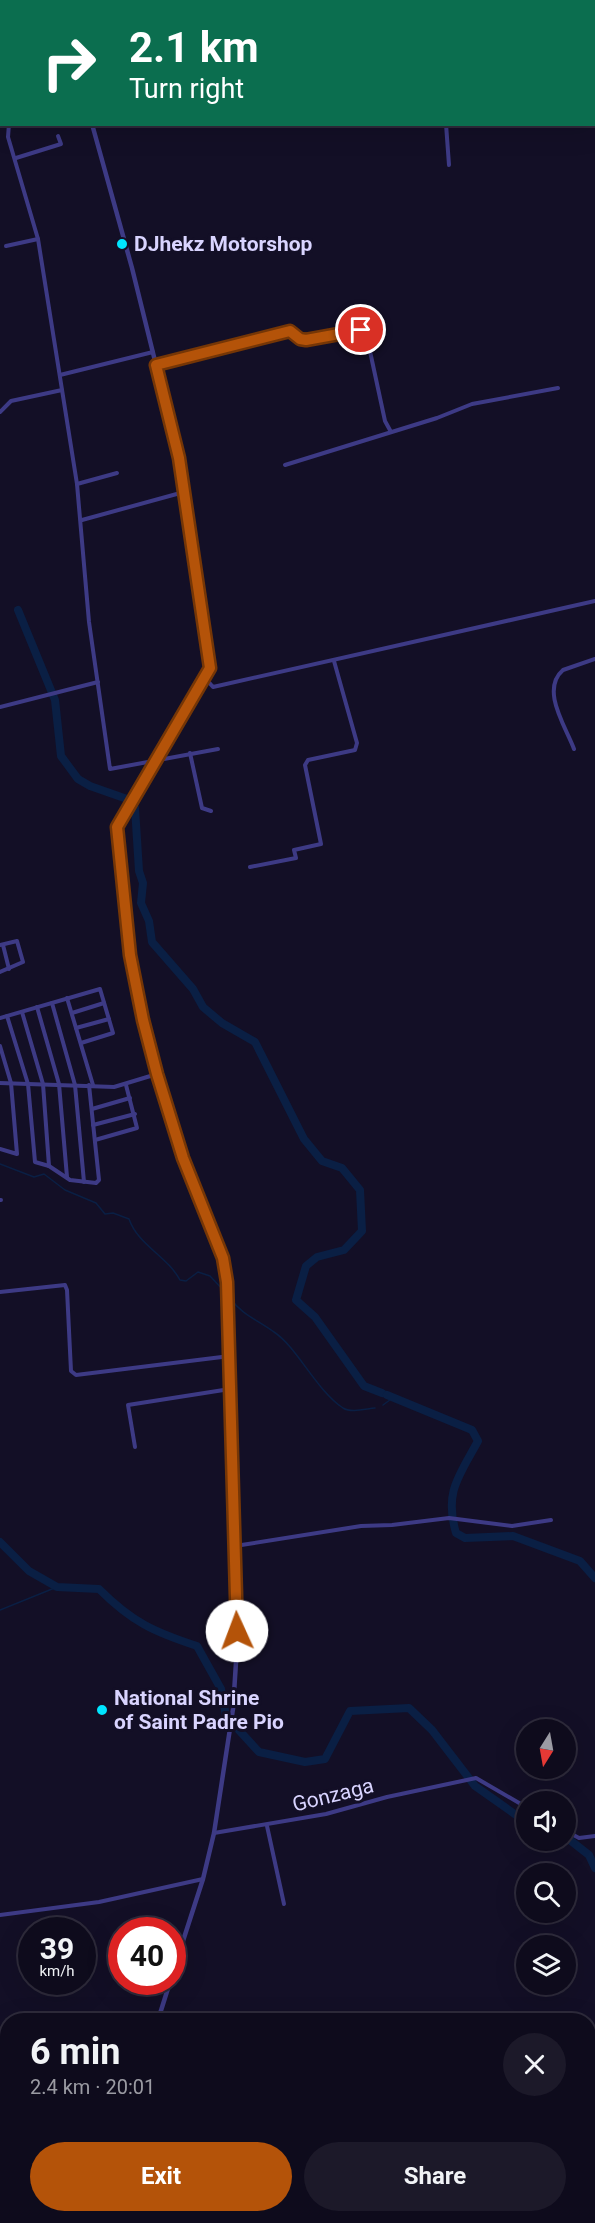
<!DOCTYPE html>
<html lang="en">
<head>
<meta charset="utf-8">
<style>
  body { margin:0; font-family:Roboto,sans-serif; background:#1c1929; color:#f1f3f6; height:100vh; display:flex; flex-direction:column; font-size:22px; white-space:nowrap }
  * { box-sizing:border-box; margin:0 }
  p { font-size:20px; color:#9b9ba3 }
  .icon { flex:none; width:33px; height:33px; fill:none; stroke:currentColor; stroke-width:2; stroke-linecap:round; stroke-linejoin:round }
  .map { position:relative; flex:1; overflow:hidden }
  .side { position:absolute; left:0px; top:2013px; width:596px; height:210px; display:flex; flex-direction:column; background:#0e0b1c; border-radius:24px 24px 0 0; box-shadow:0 6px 24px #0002,0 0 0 2px #2e2b3b }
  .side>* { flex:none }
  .hud { position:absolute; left:0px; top:0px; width:596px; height:126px; box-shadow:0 6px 24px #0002,0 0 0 2px #2e2b3b; background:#0b6e4f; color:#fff; overflow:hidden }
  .needle { width:39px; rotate:191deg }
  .buttons { position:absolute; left:516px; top:1719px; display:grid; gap:12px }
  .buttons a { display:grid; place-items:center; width:60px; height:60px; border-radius:50%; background:#0e0b1c; box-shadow:0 6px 24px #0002,0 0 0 2px #2e2b3b; font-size:30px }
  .speed { position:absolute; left:18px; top:1917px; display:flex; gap:12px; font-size:30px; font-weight:700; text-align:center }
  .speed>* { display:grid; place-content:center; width:78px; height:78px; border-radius:50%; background:#0e0b1c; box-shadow:0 6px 24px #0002,0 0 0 2px #2e2b3b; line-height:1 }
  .speed small { font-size:15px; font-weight:400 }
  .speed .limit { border:9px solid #d22; background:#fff; color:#111 }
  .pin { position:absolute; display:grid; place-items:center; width:51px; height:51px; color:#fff; margin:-26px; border:3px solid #fff; border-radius:50%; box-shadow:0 2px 6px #0007 }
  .me { position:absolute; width:66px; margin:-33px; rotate:358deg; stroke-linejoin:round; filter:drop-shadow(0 0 4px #0008) }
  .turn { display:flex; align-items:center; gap:21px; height:126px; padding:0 30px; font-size:27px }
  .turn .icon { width:78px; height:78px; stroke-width:2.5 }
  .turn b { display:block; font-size:42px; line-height:51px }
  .round { display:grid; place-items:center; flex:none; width:63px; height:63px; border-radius:32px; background:#1c1929 }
  .head { display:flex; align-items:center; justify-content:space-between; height:102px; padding:0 30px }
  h1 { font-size:36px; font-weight:700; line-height:45px }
  .action { display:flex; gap:12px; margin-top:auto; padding:12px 30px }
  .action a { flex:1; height:69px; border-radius:36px; background:#b45309; color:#fff; font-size:24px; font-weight:700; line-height:69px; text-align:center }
  .action a+a { background:#1c1929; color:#f1f3f6 }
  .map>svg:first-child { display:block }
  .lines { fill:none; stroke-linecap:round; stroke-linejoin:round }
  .stream { stroke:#0a1f44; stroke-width:1.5 }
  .river { stroke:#0a1f44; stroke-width:8 }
  .minor { stroke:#3d3a85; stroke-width:4 }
  .tertiary { stroke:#3d3a85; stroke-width:4.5 }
  .route-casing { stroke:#753606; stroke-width:15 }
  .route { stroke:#b45309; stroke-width:10 }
  .poi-dot { fill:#00e5ff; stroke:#130f26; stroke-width:2 }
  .labels { text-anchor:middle; stroke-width:6; stroke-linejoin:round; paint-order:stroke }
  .poi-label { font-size:21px; font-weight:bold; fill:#d9d4ff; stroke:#130f26; text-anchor:start }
  .street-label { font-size:21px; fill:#d9d4ff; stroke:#130f26 }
</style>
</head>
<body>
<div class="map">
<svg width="595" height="2223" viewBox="0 0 595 2223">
  <rect width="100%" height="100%" fill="#130f26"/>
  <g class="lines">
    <g class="stream">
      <path d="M 0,1164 L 34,1177 L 44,1174 L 65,1190 L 96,1203 L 105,1214 L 113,1213 L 129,1219 C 138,1245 167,1256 180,1280 L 186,1281 L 198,1272 L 210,1276 L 225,1292"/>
      <path d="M 230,1298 C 242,1315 258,1320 274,1332 C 297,1347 316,1390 343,1408 C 351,1413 365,1409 375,1408"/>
      <path d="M 383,1405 L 394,1397"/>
      <path d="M 0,1610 L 57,1587"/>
      <path d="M 202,2012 L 203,2020"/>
      <path d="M 550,2216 L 564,2223"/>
    </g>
    <g class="river">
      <path d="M 18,610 L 55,700 L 61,756 L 78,779 L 90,786 L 127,799 L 135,808 L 139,871 L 143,883 L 141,903 L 149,921 L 152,942 L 193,989 L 203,1007 L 222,1023 L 255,1042 L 304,1139 L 322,1161 L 342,1168 L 360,1190 L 362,1231 L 344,1250 L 317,1257 L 306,1266 L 296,1300 L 315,1317 L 364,1386 L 382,1393"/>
      <path d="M 387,1395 L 472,1430 L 478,1441 C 459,1476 444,1492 456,1533 L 465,1538 L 513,1536 L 580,1561 L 595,1578"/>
      <path d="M 0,1542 L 29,1571 L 57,1587 L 99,1589 C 132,1622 154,1632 197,1646 L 221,1689 L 226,1716 L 259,1752 L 305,1762 L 325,1759 L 350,1711 L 409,1708 L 432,1730 L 475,1786 L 526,1822"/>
      <path d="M 566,1837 L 589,1855 L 595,1868"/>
    </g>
    <g class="minor">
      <path d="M 9,124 L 8,137 L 38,239 L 77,484 L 89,622 L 110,769 L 218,749"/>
      <path d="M 446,124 L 449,165"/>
      <path d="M 16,158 L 61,144 L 58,136"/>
      <path d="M 6,246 L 38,239"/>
      <path d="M 156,365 L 290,331 L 300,339 L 306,340 L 361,330 L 368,342 L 385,421 L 391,432"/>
      <path d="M 60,375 L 153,352"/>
      <path d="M 0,412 L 11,401 L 62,390"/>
      <path d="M 285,465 L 437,418 L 472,404 L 558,388"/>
      <path d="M 77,484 L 117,473"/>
      <path d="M 82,520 L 184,492"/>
      <path d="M 206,679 L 213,687 L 595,601"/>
      <path d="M 0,707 L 98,682"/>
      <path d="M 574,749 C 566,727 540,690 563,670 L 595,659"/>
      <path d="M 190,753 L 202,808 L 211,811"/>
      <path d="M 250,867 L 296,858 L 294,850 L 321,844 L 305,765 L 308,760 L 355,750 L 357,743 L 334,661"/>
      <path d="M 0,945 L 17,941 L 23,962 L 0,972"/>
      <path d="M 3,945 L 9,969"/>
      <path d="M 67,998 L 93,1085"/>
      <path d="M 52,1003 L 75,1085 L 84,1182"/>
      <path d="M 37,1007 L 59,1084 L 67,1177"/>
      <path d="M 22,1012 L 43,1084 L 49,1166"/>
      <path d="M 72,1013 L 104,1003"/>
      <path d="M 7,1016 L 28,1084 L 35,1162 L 49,1166 L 70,1180 L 96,1183 L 99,1180 L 89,1085"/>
      <path d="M 0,1018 L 100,989 L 113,1033 L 81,1043"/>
      <path d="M 76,1028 L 109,1019"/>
      <path d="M 0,1046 L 11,1083 L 17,1154 L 0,1149"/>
      <path d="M 0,1083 L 114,1087 L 157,1074"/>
      <path d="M 92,1109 L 130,1098"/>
      <path d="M 93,1125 L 135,1114"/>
      <path d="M 95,1140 L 137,1128 L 126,1085"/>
      <path d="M 0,1200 L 1,1200"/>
      <path d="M 0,1292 L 65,1285 L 67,1290 L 71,1371 L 76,1375 L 230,1356"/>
      <path d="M 135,1447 L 128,1405 L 230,1389"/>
      <path d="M 235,1546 L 361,1526 L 392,1525 L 449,1518 L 512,1526 L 551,1520"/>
      <path d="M 267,1826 L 284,1904"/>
      <path d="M 566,1831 L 579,1838 L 595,1836"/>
      <path d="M 214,1833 L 326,1814 L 387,1797 L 476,1778 L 526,1807"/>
      <path d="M 0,1915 L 99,1902 L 203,1879"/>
      <path d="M 0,2157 L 2,2152 L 8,2152"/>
      <path d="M 0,2200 L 4,2223"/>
    </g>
    <g class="tertiary">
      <path d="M 0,22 L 2,23"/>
      <path d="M 0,96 L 2,96"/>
      <path d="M 594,118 L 595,118"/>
      <path d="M 92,124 L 132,268 L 179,458 L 210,668 L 117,827 L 130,955 L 157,1074 L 183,1158 L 223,1258 L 229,1306 L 238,1631 L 233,1709 L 214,1833 L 203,1879 L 172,1975"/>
      <path d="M 158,2020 L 170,1982"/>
      <path d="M 92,2223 L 95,2216"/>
    </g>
  </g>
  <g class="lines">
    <defs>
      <path id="route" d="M 237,1631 L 227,1282 L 223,1258 L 183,1158 L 157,1074 L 143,1020 L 130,955 L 117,827 L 210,668 L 179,458 L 156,365 L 290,331 L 300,339 L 306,340 L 361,330"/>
    </defs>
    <use href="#route" class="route-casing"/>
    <use href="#route" class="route"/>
  </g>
  <g class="poi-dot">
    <circle cx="122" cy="244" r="6"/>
    <circle cx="102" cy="1710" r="6"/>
  </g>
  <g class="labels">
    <g class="poi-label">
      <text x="134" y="251">DJhekz Motorshop</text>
      <text x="114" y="1705">National Shrine<tspan x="114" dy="24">of Saint Padre Pio</tspan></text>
    </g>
    <g class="street-label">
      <text transform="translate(333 1795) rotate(-14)" y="7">Gonzaga</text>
    </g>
  </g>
</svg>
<div class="buttons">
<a><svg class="needle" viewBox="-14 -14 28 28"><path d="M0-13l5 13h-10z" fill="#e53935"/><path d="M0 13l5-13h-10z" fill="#9b9ba3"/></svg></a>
<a><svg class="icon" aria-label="sound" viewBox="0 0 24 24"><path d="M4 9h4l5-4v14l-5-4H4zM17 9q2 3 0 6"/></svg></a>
<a><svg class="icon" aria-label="search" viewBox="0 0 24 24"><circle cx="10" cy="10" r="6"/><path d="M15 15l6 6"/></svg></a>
<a><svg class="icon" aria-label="layers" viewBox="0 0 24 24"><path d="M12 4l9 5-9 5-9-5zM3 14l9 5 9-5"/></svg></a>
</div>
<div class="speed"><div>39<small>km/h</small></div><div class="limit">40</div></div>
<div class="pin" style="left:361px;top:330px;background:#d93025"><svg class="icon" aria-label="arrive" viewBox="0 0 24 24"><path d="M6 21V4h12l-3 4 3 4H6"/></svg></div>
<svg class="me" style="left:237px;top:1631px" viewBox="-20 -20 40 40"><circle r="19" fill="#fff"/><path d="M0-13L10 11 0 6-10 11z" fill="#b45309"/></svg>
<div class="hud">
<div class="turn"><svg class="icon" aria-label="right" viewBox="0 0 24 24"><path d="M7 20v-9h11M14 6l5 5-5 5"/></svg><div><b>2.1 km</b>Turn right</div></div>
</div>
<section class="side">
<div class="head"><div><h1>6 min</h1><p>2.4 km · 20:01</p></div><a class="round"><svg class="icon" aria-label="close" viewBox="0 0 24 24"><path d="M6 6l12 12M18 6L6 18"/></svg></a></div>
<div class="action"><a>Exit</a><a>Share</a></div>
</section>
</div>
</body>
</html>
